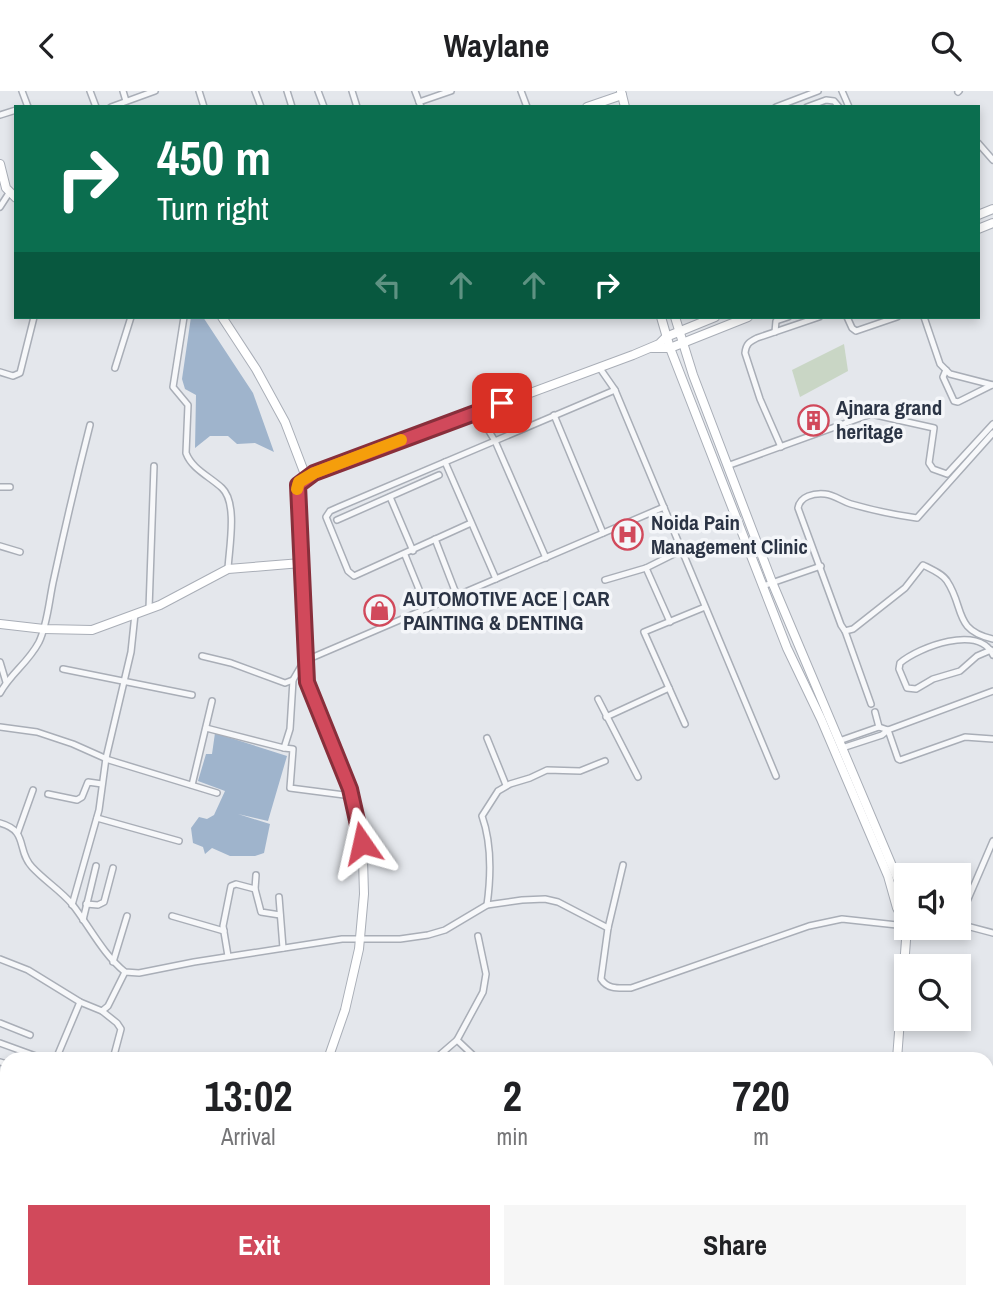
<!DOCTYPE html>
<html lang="en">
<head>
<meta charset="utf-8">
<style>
  body { margin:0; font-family:"Archivo Narrow",sans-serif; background:#f6f6f6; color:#202124; height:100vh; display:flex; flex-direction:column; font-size:26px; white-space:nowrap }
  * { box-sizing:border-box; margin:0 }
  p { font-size:23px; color:#757577 }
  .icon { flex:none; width:38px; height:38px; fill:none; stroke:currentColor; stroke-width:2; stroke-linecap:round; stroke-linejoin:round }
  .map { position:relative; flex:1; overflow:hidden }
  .details { position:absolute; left:0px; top:961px; width:994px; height:247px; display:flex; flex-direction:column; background:#fff; border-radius:21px 21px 0 0; box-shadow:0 4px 10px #0003 }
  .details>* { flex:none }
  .top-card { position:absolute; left:14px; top:14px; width:966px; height:214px; border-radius:0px; box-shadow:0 4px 10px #0003; background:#0b6e4f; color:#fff; overflow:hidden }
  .tools { position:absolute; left:894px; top:772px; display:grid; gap:14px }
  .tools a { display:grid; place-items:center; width:77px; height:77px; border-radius:0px; background:#fff; box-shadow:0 4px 10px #0003; font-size:35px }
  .pin { position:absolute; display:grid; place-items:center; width:60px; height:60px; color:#fff; margin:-30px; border-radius:14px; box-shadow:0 4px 10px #0006 }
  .me { position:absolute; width:77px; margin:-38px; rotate:349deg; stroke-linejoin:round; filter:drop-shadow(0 0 5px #0008) }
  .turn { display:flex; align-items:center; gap:24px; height:147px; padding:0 28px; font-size:32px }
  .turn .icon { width:91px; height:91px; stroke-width:2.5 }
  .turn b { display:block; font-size:49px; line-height:60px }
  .lanes { display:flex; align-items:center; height:66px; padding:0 28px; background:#0003; justify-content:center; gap:35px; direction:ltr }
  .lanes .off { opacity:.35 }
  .eta { display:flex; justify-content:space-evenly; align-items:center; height:119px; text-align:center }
  .eta b { font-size:42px; font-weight:800; line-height:49px }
  .cta { display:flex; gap:14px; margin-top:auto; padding:14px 28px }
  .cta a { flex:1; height:80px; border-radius:0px; background:#d1495b; color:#fff; font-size:28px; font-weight:800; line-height:80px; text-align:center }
  .cta a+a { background:#f6f6f6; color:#202124 }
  header { display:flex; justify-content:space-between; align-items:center; height:91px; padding:0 28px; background:#fff; font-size:32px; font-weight:800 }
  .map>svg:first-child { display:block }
  .green { fill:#c9d6c5 }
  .water { fill:#9fb4cc }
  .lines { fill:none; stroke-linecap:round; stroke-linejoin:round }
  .street-casing { stroke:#a9aeb7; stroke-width:8 }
  .secondary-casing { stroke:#a9aeb7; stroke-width:10 }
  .street { stroke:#f7f8fa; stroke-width:5 }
  .secondary { stroke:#fff; stroke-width:8 }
  .route-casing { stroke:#882f3b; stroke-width:18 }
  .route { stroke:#d1495b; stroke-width:12 }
  .slow { stroke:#f59e0b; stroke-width:12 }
  .labels { text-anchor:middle; stroke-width:7; stroke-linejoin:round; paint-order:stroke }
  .poi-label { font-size:21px; font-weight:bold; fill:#2b3445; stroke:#f4f6f9; text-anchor:start }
</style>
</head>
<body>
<header><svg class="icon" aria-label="back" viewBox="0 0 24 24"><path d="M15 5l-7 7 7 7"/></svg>Waylane<svg class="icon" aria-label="search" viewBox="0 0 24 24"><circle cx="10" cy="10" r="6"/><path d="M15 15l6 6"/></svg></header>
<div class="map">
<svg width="993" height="1206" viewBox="0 0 993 1206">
  <rect width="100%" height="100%" fill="#e4e7ec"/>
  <path class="green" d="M 844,253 L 848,280 L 800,306 L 792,279 Z"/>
  <g class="water">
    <path d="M 191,226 L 203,226 L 253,302 L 274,361 L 255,352 L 237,353 L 228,345 L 210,345 L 195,357 L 196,304 L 185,298 L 182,288 Z"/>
    <path d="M 215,642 L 287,665 L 268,730 L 238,723 L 270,733 L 264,762 L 255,765 L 230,765 L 212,757 L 205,763 L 203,756 L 193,752 L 191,737 L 199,726 L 207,728 L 214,724 L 225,700 L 198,690 L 206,663 L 212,663 Z"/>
  </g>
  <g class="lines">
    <defs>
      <g id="street">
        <path d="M 22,0 L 28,16"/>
        <path d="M 90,0 L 96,16"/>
        <path d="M 123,0 L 126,10"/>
        <path d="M 199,0 L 204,16"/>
        <path d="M 255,0 L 261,16"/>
        <path d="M 287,0 L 292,16"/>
        <path d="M 318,0 L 324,16"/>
        <path d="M 352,0 L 357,16"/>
        <path d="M 415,0 L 421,16"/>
        <path d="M 521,0 L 527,16"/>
        <path d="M 842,0 L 849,16"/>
        <path d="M 958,1 L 959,0"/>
        <path d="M 419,11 L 451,0"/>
        <path d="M 111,16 L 155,0"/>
        <path d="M 776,16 L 818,0"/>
        <path d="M 807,16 L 826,9 L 834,10 L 839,16"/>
        <path d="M 0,24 L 16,19"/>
        <path d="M 978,52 L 993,69"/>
        <path d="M 0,116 L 9,102"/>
        <path d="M 184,226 L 173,296 L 188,314 L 186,362 C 192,378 209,385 222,397 C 238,412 229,457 228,478"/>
        <path d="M 847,226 L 852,237 L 856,240 L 897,226"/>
        <path d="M 924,226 L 940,273 L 950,283 L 993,294"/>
        <path d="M 775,241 L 776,230 L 788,226"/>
        <path d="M 599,276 L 615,299 L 776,685"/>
        <path d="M 115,277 L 131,226"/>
        <path d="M 946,279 L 943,286 L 954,310 L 958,311 L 992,294"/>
        <path d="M 0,281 L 13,285 L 20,282 L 34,226"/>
        <path d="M 478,322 L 495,350 L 546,467"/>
        <path d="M 554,324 L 603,442"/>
        <path d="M 993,342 L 917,427 C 895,424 872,419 851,413 C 841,410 835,404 825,403 C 814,402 800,405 798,417 L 841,534 L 845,540 L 853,538 L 905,497 L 923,474 C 931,478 943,483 947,490 C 965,517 953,539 993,548"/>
        <path d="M 781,356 L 760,308 L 745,262 C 746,253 749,251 757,247 L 819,226"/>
        <path d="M 445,371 L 496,488"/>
        <path d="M 727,375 L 871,323 L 934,337 L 929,372 L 933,378 L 947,383 L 993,333"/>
        <path d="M 0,396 L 10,396"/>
        <path d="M 390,406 L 413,460"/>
        <path d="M 337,429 L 439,384"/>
        <path d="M 471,432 L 354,485 L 348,480 L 326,426 L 330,420 L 339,416 L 615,299"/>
        <path d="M 435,448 L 457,505"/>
        <path d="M 0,455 L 20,461"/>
        <path d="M 405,464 L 427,518"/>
        <path d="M 605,489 L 646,477"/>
        <path d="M 763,495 L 821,475"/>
        <path d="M 149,518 L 154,375"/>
        <path d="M 670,531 L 646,477 L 682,459"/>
        <path d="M 845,540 L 871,613"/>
        <path d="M 991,559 L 977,565 L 960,580 L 933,588 L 916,598 L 907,597 L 899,578 L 900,572 C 919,556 979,533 993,564"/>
        <path d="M 202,565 L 231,572 L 285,592 L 293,589 L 304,570 L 664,416"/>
        <path d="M 0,571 L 6,591"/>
        <path d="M 63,578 L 192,604"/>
        <path d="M 0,602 C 11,582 28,572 39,551 C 48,532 49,508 54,487 C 65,436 77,385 90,334"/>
        <path d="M 598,608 L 638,686"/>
        <path d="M 875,621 L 879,636"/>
        <path d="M 606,626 L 669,597"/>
        <path d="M 685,633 L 644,541 L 705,516"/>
        <path d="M 0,636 L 37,641 L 73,653 L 109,669 L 217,702"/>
        <path d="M 206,637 L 284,657 L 290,638 L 293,589"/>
        <path d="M 888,639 L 898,668 L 900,669 L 965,646 L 993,648"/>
        <path d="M 487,647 L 506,694"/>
        <path d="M 839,650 L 879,636 L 888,639"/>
        <path d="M 284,657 L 293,658 L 290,697 L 352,705"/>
        <path d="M 842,657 L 882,644 L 888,639 L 993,600"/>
        <path d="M 192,694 L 212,610"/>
        <path d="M 48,703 L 77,709 L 82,706 L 88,691 L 102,693"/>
        <path d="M 97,727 L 179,750"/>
        <path d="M 0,732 C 29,740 16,759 32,776 C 45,790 60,799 72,813 C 90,836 102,862 125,881 L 139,882 L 194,871 L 342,848 L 400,848 L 428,844 L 445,839 L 487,814 L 522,809 L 545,808 L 558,811 L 608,837"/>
        <path d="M 18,741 L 33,699"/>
        <path d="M 623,774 L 608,837 L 601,888 C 608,899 619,897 631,897 L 809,835 L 842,828 L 906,835"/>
        <path d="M 256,784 L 255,798 L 261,821 L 280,824"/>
        <path d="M 279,806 L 283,857"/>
        <path d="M 86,813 L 98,814 L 104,811 L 113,777"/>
        <path d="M 72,814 L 99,719 L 106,667 L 131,561 L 135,523"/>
        <path d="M 487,814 C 491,785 492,753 482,725 L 498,700 L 510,693 L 530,687 L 547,679 L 580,680 L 605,670"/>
        <path d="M 172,825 L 224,840"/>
        <path d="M 83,829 L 96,775"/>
        <path d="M 959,829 L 993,750"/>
        <path d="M 959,833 L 993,842"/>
        <path d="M 228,865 L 223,835 L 231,795 L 236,793 L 255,798"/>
        <path d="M 0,868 L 28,879 L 80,911 L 102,920 L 108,915 L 125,881"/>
        <path d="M 113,871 L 127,825"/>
        <path d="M 102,920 L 117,932 L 121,938 L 113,968"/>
        <path d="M 0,932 L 30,944"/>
        <path d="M 0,952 L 44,968"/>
        <path d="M 56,968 L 80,911"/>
        <path d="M 435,968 L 457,949"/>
        <path d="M 477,968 L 457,949 L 483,901 L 486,883 L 478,845"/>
        <path d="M 0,971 L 7,973"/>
        <path d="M 0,992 L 7,994"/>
        <path d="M 4,1027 L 7,1029"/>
        <path d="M 0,1102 L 7,1074"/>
        <path d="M 987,1169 L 993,1167"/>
        <path d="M 0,1184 L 7,1185"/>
        <path d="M 3,1206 L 14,1200"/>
      </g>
      <g id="secondary">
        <path d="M 621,0 L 625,16"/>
        <path d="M 587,16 L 622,4"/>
        <path d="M 0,73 L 6,97 L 16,107"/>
        <path d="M 978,124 L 993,118"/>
        <path d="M 978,138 L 993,132"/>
        <path d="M 222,226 L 256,278 L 285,331 L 306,386"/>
        <path d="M 661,226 L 670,257 L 787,557 L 821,628 L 888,785 L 897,817 L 906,834"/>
        <path d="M 675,226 L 693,284 L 772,491 L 906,808"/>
        <path d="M 652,257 L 670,257 L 748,226"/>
        <path d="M 0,533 L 44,538 L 92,539 L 160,514 L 228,478 L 301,472"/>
        <path d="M 328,968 L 345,919 L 359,858 L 364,803 L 363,768 L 360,736 L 350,698 L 307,591 L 297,397 L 299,391 L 314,382 L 633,264 L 659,253 L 666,246 L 715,226"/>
        <path d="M 897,968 L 907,836"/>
        <path d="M 400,1200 L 403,1206"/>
        <path d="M 895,1206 L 904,1200"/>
        <path d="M 920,1206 L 929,1200"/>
      </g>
    </defs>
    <use href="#street" class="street-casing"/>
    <use href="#secondary" class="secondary-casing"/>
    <use href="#street" class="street"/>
    <use href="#secondary" class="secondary"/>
  </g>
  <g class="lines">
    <defs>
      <path id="route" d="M 362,752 L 350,698 L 307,591 L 298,394 L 314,382 L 502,312"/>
    </defs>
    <use href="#route" class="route-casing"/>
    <use href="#route" class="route"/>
    <path class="slow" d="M 297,398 L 299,391 L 314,382 L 401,349"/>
  </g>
  <defs>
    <symbol id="building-ring" viewBox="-11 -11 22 22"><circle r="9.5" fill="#f4f6f9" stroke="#d1495b" stroke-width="1.5"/><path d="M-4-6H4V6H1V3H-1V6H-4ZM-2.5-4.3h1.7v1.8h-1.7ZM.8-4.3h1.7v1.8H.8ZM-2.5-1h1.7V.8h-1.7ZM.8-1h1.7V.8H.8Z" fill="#d1495b"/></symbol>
    <symbol id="hospital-ring" viewBox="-11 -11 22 22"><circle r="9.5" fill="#f4f6f9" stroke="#d1495b" stroke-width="1.5"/><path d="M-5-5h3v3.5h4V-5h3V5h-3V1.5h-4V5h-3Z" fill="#d1495b"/></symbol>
    <symbol id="shop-ring" viewBox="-11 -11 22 22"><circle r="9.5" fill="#f4f6f9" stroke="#d1495b" stroke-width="1.5"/><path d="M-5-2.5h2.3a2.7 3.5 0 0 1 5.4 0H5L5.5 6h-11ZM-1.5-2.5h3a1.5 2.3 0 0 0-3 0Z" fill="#d1495b"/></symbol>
  </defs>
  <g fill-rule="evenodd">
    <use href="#building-ring" x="796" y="312" width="35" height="35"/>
    <use href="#hospital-ring" x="610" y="426" width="35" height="35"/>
    <use href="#shop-ring" x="362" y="502" width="35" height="35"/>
  </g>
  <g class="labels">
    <g class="poi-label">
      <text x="836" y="324">Ajnara grand<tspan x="836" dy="24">heritage</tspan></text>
      <text x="651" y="439">Noida Pain<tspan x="651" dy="24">Management Clinic</tspan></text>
      <text x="403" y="515">AUTOMOTIVE ACE | CAR<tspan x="403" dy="24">PAINTING &amp; DENTING</tspan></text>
    </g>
  </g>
</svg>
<div class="tools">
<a><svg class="icon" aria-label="sound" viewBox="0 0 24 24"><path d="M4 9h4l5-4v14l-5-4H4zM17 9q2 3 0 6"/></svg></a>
<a><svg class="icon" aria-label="search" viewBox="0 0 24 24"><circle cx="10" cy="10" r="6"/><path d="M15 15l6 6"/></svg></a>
</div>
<div class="pin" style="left:502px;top:312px;background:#d93025"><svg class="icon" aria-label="arrive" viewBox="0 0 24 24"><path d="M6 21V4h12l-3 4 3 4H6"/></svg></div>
<svg class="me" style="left:362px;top:752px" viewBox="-20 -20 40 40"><path d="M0-17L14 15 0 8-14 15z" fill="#d1495b" stroke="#fff" stroke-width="4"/></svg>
<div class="top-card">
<div class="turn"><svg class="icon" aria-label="right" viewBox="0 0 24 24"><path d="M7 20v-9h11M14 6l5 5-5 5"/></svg><div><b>450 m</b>Turn right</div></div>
<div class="lanes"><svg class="icon off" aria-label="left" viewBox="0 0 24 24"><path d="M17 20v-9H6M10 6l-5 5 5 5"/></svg><svg class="icon off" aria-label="ahead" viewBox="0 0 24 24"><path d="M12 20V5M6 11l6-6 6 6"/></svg><svg class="icon off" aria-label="ahead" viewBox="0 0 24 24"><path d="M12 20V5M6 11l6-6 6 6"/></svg><svg class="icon" aria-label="right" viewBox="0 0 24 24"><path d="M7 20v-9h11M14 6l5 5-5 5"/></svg></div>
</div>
<section class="details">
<div class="eta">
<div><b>13:02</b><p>Arrival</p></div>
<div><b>2</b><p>min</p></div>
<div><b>720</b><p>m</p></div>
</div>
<div class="cta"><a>Exit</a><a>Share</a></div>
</section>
</div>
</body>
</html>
